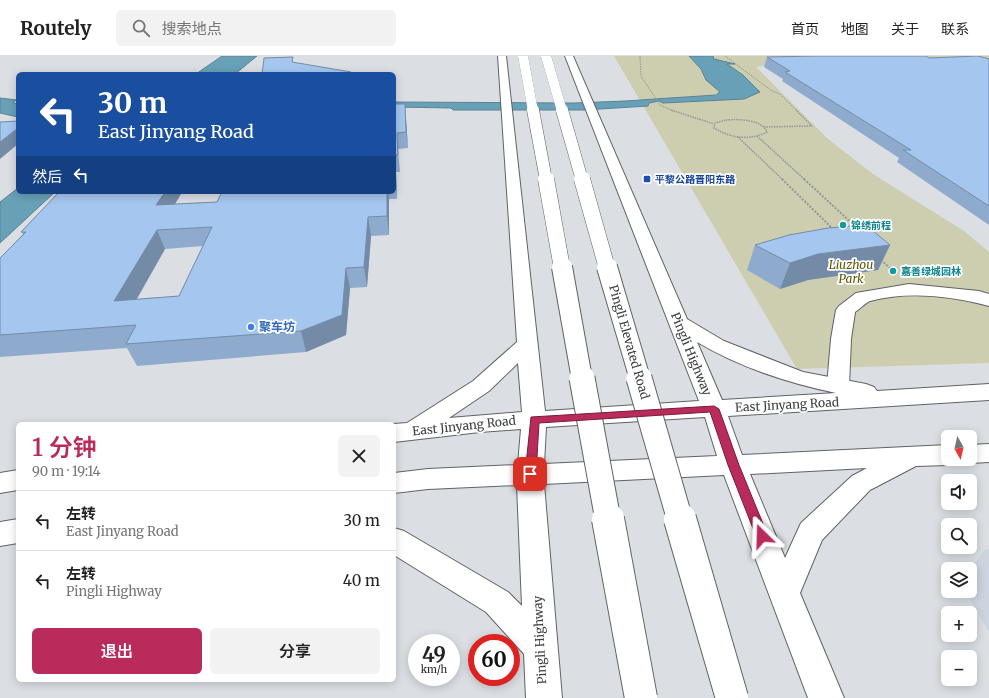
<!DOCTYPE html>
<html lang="zh">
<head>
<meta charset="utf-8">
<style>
  body { margin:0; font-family:Merriweather,"Noto Sans SC",serif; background:#f2f2f2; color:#222; height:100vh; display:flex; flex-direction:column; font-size:15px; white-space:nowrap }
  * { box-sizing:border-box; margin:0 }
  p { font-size:13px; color:#767676 }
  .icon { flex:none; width:22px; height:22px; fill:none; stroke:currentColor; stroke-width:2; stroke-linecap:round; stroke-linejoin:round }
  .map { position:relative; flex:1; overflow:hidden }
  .drawer { position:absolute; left:16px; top:366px; width:380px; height:260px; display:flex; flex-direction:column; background:#fff; border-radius:6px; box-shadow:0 2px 10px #0003 }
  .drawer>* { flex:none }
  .top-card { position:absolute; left:16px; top:16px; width:380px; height:122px; border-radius:6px; box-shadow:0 2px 10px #0003; background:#1a4fa0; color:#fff; overflow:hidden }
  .needle { width:26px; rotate:172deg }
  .tools { position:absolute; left:941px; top:374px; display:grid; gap:8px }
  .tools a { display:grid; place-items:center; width:36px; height:36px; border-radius:6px; background:#fff; box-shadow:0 2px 10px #0003; font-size:20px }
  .speed { position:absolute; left:408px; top:578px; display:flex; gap:8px; font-size:20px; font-weight:700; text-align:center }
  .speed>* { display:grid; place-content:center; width:52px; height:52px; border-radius:50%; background:#fff; box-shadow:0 2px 10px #0003; line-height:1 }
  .speed small { font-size:10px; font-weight:400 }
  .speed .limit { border:6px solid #d22; background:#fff; color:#111 }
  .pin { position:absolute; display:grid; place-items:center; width:34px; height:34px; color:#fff; margin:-17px; border-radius:8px; box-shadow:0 2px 6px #0006 }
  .me { position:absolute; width:44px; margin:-22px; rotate:338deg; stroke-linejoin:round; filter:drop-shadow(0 0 3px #0008) }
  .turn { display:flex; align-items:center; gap:14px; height:84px; padding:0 16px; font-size:18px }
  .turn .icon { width:52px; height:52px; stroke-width:2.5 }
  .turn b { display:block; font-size:28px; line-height:34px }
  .then { display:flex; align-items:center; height:38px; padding:0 16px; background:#0003; gap:8px; font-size:15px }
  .round { display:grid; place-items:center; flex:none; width:42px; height:42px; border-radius:6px; background:#f2f2f2 }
  .summary { display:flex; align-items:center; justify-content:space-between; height:68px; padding:0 16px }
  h1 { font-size:24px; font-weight:600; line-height:30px; color:#b92b5b }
  .action { display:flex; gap:8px; margin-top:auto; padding:8px 16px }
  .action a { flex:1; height:46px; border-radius:6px; background:#b92b5b; color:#fff; font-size:16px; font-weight:600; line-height:46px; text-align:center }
  .action a+a { background:#f2f2f2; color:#222 }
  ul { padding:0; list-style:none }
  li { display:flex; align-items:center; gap:12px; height:60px; padding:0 16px; border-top:1px solid #e0e0e0 }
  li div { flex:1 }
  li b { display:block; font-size:15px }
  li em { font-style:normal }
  header { display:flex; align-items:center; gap:24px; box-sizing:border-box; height:56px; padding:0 20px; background:#fff; border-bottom:1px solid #e0e0e0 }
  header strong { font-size:19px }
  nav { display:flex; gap:22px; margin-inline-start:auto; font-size:14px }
  .search { width:280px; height:36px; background:#f2f2f2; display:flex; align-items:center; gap:10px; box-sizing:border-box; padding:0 14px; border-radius:6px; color:#767676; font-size:15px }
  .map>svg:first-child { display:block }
  .built { fill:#ccd4df }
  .green { fill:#ccceaf }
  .water { fill:#68a1b7; stroke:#5a8393 }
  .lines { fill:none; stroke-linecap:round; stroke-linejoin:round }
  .minor-casing { stroke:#5f6266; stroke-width:2 }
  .major-casing { stroke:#5f6266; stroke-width:2 }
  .path-far2 { stroke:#939699; stroke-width:1; stroke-dasharray:1.5 1; stroke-linecap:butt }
  .path-far1 { stroke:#939699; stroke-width:1.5; stroke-dasharray:1.5 1; stroke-linecap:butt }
  .path { stroke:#939699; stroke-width:2; stroke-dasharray:2 1.5; stroke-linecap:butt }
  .minor { fill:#fff; fill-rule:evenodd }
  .major { fill:#fff; fill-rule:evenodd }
  .highway-bridge-far5-casing { stroke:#5f6266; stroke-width:10; stroke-linecap:butt }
  .highway-bridge-far4-casing { stroke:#5f6266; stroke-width:13; stroke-linecap:butt }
  .highway-bridge-far3-casing { stroke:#5f6266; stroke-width:17; stroke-linecap:butt }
  .highway-bridge-far2-casing { stroke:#5f6266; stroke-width:22; stroke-linecap:butt }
  .highway-bridge-far1-casing { stroke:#5f6266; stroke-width:27; stroke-linecap:butt }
  .highway-bridge-casing { stroke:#5f6266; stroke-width:34; stroke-linecap:butt }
  .highway-bridge-far5 { stroke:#fff; stroke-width:10 }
  .highway-bridge-far4 { stroke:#fff; stroke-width:12 }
  .highway-bridge-far3 { stroke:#fff; stroke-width:16 }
  .highway-bridge-far2 { stroke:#fff; stroke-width:20 }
  .highway-bridge-far1 { stroke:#fff; stroke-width:25 }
  .highway-bridge { stroke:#fff; stroke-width:32 }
  .wall { fill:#8eabce; fill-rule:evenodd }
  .shaded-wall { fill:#748ba7 }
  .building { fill:#a5c7ef; stroke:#748ba7; fill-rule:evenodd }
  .route { fill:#b92b5b; stroke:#781c3b }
  .transit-dot { fill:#1a4fb4; stroke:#fff; stroke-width:1.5 }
  .culture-dot { fill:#0f9aa8; stroke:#fff; stroke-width:1.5 }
  .shop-dot { fill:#3f7fe0; stroke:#fff; stroke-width:1.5 }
  .labels { text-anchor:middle; stroke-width:3.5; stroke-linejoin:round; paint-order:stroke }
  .far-transit-label { font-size:10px; font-weight:bold; fill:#164399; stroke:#fff; text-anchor:start }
  .far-culture-label { font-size:10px; font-weight:bold; fill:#0d838f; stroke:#fff; text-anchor:start }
  .park-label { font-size:12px; font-style:italic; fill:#585800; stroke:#fff }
  .shop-label { font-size:12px; font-weight:bold; fill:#366cbe; stroke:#fff; text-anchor:start }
  .street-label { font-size:12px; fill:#3b3d3e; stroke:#fff }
</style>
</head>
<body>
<header>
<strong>Routely</strong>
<div class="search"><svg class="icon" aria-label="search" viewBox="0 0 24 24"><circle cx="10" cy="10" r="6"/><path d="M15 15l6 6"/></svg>搜索地点</div>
<nav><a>首页</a><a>地图</a><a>关于</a><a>联系</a></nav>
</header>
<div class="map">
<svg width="989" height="642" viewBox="0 0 989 642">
  <rect width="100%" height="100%" fill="#dbdfe3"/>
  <path class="built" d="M 989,493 L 989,576 L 970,543 L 969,535 L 970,513 L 985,494 Z"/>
  <path class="green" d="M 614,0 L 989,0 L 989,5 L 771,8 L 756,11 L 828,83 L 873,118 L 964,175 L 989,196 L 989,307 L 797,313 Z"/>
  <g class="water">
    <path d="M 222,0 L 257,0 L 235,18 L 196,18 Z"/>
    <path d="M 689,0 L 713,0 L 714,3 L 735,8 L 727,8 L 743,19 L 760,36 L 744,43 L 663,47 L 659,45 L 649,47 L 648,50 L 584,54 L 453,54 L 451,52 L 394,51 L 394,46 L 574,47 L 625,45 L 716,39 L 720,36 L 706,24 L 701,13 Z"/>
    <path d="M 0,42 L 17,44 L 13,46 L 18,49 L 18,61 L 0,57 Z"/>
    <path d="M 18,132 L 18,136 L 55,136 L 0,187 L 0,146 Z"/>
  </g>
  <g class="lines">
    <defs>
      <path id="minor" d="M 909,228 L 979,235 L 989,238 L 989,250 C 952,240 908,235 870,245 C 865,247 860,253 855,256 L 851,283 L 849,330 L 846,335 L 838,337 L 830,335 L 827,330 L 831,283 L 836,254 L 839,250 L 856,237 Z"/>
      <g id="major">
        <path d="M 498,0 L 506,0 L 545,355 L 699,345 L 565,0 L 573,0 L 687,263 L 724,285 L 803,316 L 866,328 L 874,331 L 877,335 L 989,328 L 989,344 L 728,360 L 742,399 L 948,389 L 948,403 L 958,403 L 957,406 L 948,409 L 916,410 L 870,434 L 822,484 L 800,537 L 844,642 L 808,642 L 724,419 L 544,428 L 562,642 L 526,642 L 524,598 L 486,556 L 394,499 L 394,472 L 404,475 L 508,536 L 522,550 L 517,429 L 428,433 L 394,437 L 394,417 L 428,413 L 518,409 L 521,373 L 480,376 L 394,386 L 394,368 L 407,367 L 473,325 L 517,286 ZM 697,286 C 739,311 788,327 836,337 L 722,344 ZM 518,307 L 522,356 L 449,362 L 489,335 ZM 705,361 L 717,400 L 544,408 L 546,371 ZM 867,412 L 852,420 L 801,467 L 785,502 L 750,418 Z"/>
        <path d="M 989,388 L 989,406 L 970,407 L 961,405 L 960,403 L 970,403 L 970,389 Z"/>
        <path d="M 18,414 L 18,434 L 0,437 L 0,417 Z"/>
        <path d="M 18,463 L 18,487 L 0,490 L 0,466 Z"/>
      </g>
    </defs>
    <use href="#minor" class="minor-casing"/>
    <use href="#major" class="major-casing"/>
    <g class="path-far2">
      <path d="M 640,0 L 641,20 L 660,49 L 673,55"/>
      <path d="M 725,0 L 772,35 L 780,38 L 797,55"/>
    </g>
    <g class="path-far1">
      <path d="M 671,54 L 714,68"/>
      <path d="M 726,64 C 737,63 762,63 767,76 C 750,85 730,82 714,72 L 715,67 Z"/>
      <path d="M 764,71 L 812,70 L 796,54"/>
      <path d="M 757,80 L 805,124"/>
      <path d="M 738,81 L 783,124"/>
    </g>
    <g class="path">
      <path d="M 782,123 L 833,173"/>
      <path d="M 804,123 L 857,172"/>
      <path d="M 881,204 L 894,216"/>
    </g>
    <use href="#minor" class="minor"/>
    <use href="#major" class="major"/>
    <defs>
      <g id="highway-bridge-far5">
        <path d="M 523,0 L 533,55"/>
        <path d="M 546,0 L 562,55"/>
      </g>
      <g id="highway-bridge-far4">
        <path d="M 533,54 L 546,124"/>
        <path d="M 562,54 L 582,124"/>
      </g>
      <g id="highway-bridge-far3">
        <path d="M 546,123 L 562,212"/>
        <path d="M 582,123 L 607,212"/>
      </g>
      <g id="highway-bridge-far2">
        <path d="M 562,211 L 582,323"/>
        <path d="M 607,211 L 640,323"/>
      </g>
      <g id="highway-bridge-far1">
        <path d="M 582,322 L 608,464"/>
        <path d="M 639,322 L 680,464"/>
      </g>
      <g id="highway-bridge">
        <path d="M 608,463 L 641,642"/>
        <path d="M 680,463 L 732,642"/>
      </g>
    </defs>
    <use href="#highway-bridge-far5" class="highway-bridge-far5-casing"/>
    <use href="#highway-bridge-far4" class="highway-bridge-far4-casing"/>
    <use href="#highway-bridge-far3" class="highway-bridge-far3-casing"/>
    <use href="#highway-bridge-far2" class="highway-bridge-far2-casing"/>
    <use href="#highway-bridge-far1" class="highway-bridge-far1-casing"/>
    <use href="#highway-bridge" class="highway-bridge-casing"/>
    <use href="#highway-bridge-far5" class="highway-bridge-far5"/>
    <use href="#highway-bridge-far4" class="highway-bridge-far4"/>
    <use href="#highway-bridge-far3" class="highway-bridge-far3"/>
    <use href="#highway-bridge-far2" class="highway-bridge-far2"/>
    <use href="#highway-bridge-far1" class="highway-bridge-far1"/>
    <use href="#highway-bridge" class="highway-bridge"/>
  </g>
  <g class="wall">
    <path d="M 767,1 L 929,2 L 989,3 L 989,169 L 897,106 L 899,102 L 782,25 L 783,23 L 764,11 Z"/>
    <path d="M 394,48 L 406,63 L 408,92 L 398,93 L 400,116 L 396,116 L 397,143 L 389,143 L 389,179 L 371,180 L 367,231 L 350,232 L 346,279 L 306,296 L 137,310 L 127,292 L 0,301 L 0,202 L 23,178 L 21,176 L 59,136 L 182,136 L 175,148 L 217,146 L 222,136 L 394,136 ZM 203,190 L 179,240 L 137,243 L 165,193 Z"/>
    <path d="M 755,189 L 890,189 L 878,214 L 808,224 L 780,233 L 747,214 Z"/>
  </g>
  <g class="shaded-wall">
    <path d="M 405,48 L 406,63 L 408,92 L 406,76 Z"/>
    <path d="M 18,72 L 18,88 L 0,103 L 0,86 Z"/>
    <path d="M 394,99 L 396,116 L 397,143 L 395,125 Z"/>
    <path d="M 165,136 L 182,136 L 163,168 L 156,149 Z"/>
    <path d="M 387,136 L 388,136 L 389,143 L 389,179 L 387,160 Z"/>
    <path d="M 368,161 L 371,180 L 367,231 L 364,211 Z"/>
    <path d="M 157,174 L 165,193 L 124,265 L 114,245 Z"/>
    <path d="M 890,189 L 878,214 L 808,224 L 780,233 L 790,207 L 818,198 Z"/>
    <path d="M 346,212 L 350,232 L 346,279 L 306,296 L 301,275 Z"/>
  </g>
  <g class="building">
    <path d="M 818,0 L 926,0 L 929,2 L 978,0 L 989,3 L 989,150 L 903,94 L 911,94 L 785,16 L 790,15 L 767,1 Z"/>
    <path d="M 293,1 L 292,6 L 351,16 L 350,18 L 262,18 L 264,2 Z"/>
    <path d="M 394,48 L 405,48 L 406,76 L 397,77 L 398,99 L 394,99 L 395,125 L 394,125 Z"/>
    <path d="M 18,65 L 18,72 L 0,86 L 0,66 Z"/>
    <path d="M 59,136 L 165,136 L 156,149 L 217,146 L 222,136 L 387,136 L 387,160 L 368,161 L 364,211 L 346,212 L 342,259 L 301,275 L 126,288 L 136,269 L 0,279 L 0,202 L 26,176 L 21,176 ZM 212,171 L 179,240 L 114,245 L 157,174 Z"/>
    <path d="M 866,169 L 890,189 L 818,198 L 790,207 L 755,189 L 789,179 L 828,172 Z"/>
  </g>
  <path class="route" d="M 714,350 L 719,353 L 739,409 L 768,480 L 766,483 L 762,485 L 758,483 L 756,480 L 728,409 L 710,356 L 539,367 L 536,418 L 530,422 L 525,418 L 531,361 Z"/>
  <rect class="transit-dot" x="643" y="119" width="8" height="8" rx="2"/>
  <g class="culture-dot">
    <circle cx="843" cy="169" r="4"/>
    <circle cx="893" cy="215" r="4"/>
  </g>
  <circle class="shop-dot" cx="251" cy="271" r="4"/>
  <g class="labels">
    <g class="far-transit-label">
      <text x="655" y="127">平黎公路晋阳东路</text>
    </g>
    <g class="far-culture-label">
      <text x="851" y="173">锦绣前程</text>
      <text x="901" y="219">嘉善绿城园林</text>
    </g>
    <g class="park-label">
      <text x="851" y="213">Liuzhou<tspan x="851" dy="14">Park</tspan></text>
    </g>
    <g class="shop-label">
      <text x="259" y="275">聚车坊</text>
    </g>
    <g class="street-label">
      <text transform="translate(629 286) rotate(74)" y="4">Pingli Elevated Road</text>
      <text transform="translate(691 298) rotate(68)" y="4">Pingli Highway</text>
      <text transform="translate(787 349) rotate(-3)" y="4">East Jinyang Road</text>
      <text transform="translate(464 370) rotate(-6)" y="4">East Jinyang Road</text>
      <text transform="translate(540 584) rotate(-93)" y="4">Pingli Highway</text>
    </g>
  </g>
</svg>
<div class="tools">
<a><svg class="needle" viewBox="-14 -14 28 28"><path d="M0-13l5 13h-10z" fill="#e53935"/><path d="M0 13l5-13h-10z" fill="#767676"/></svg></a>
<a><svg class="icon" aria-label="sound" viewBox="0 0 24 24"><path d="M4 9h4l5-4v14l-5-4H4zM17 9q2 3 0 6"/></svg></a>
<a><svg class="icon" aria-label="search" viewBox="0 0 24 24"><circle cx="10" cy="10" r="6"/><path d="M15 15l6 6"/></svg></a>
<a><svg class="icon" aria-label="layers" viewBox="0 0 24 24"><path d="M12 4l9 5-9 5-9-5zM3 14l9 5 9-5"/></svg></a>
<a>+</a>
<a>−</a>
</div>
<div class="speed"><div>49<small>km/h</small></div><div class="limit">60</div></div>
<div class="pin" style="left:530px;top:418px;background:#d93025"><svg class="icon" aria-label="arrive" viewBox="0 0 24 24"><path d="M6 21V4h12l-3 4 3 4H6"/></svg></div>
<svg class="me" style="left:762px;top:480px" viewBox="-20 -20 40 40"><path d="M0-17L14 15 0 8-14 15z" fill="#b92b5b" stroke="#fff" stroke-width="4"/></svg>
<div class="top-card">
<div class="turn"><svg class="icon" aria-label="left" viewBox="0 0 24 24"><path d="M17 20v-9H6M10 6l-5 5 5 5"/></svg><div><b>30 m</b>East Jinyang Road</div></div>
<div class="then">然后<svg class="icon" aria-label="left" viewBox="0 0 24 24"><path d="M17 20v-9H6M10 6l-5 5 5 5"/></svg></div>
</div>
<section class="drawer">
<div class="summary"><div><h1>1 分钟</h1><p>90 m · 19:14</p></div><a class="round"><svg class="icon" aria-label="close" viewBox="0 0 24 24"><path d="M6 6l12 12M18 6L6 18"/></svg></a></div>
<ul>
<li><svg class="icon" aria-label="left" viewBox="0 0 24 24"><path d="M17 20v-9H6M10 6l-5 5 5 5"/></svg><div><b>左转</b><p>East Jinyang Road</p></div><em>30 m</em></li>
<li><svg class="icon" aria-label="left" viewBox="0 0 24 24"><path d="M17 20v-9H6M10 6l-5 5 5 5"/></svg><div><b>左转</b><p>Pingli Highway</p></div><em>40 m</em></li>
</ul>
<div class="action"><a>退出</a><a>分享</a></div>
</section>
</div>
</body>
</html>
